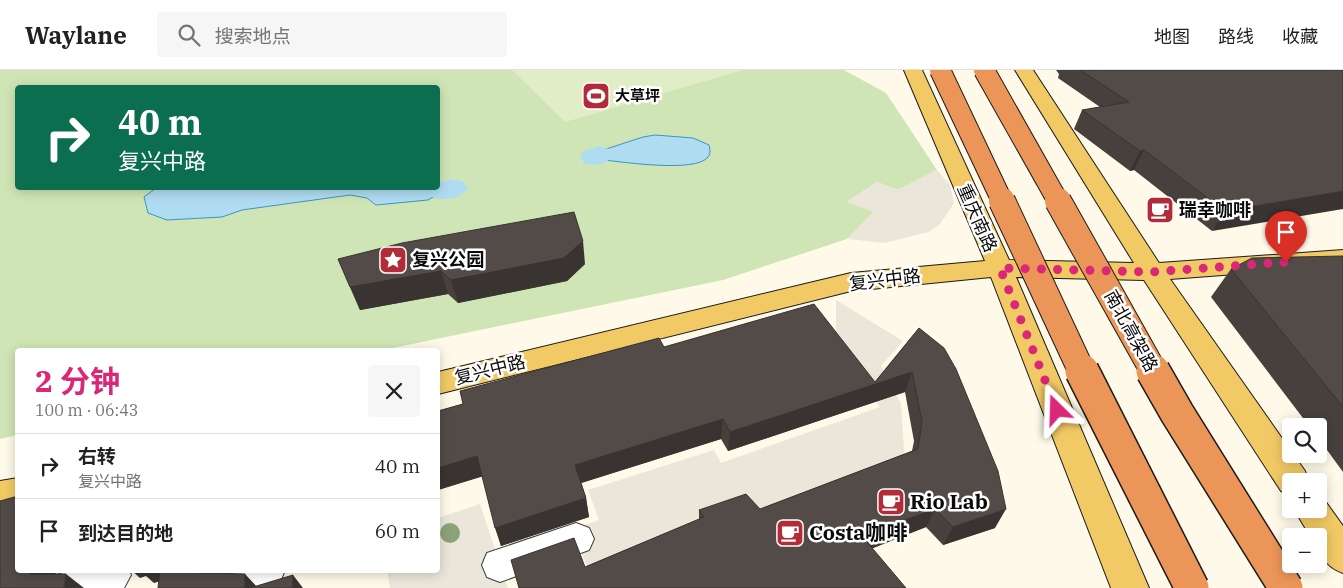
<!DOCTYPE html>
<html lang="zh">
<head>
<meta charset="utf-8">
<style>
  body { margin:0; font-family:"IBM Plex Serif","Noto Sans SC",serif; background:#f6f6f6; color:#202124; height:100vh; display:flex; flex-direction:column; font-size:19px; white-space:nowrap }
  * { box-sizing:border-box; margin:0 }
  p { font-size:16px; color:#757577 }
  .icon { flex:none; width:28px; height:28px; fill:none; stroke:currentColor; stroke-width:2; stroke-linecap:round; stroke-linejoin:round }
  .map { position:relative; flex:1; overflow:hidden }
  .side { position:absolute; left:15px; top:278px; width:425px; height:225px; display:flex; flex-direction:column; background:#fff; border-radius:5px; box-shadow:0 2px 12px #0003 }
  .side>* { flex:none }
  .hud { position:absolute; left:15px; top:15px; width:425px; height:105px; border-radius:5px; box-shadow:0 2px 12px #0003; background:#0b6e4f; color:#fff; overflow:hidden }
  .buttons { position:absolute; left:1282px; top:348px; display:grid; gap:10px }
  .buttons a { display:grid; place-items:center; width:45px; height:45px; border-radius:5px; background:#fff; box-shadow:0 2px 12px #0003; font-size:25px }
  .pin { position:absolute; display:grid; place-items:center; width:42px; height:42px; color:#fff; margin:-51px -21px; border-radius:50% 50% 50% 0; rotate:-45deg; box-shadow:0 0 5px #0007 }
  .pin .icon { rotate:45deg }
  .me { position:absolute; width:55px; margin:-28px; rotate:338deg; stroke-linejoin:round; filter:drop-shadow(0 0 4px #0008) }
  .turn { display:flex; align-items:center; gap:18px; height:105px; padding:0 20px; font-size:22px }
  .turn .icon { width:65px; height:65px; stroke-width:2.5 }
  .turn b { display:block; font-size:35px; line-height:42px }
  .round { display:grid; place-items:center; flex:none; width:52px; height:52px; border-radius:5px; background:#f6f6f6 }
  .head { display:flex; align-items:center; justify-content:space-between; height:85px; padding:0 20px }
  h1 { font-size:30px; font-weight:700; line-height:38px; color:#db2777 }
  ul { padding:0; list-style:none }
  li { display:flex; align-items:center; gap:15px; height:65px; padding:0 20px; border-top:1px solid #e0e0e0 }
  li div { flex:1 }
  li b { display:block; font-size:19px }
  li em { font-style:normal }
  header { display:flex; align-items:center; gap:30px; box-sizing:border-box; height:70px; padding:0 25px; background:#fff; border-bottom:1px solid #e0e0e0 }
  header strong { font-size:24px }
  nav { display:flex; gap:28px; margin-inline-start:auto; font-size:18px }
  .search { width:350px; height:45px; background:#f6f6f6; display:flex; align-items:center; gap:12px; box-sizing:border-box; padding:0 18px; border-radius:5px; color:#757577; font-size:19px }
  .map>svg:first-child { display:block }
  .green { fill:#d0e5b5; fill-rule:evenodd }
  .pitch { fill:#e1edc6 }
  .plaza { fill:#ebe6da }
  .water { fill:#b0dcf2; stroke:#3b94c5 }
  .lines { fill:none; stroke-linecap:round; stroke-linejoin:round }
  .canal { fill:#b0dcf2; fill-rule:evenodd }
  .minor-casing { stroke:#3d3d3d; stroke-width:2 }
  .major-casing { stroke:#1b1b1b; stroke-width:2 }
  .minor { fill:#fff; fill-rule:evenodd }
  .major { fill:#f1c965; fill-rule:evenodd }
  .highway-bridge-far2-casing { stroke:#1b1b1b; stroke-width:22; stroke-linecap:butt }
  .highway-bridge-far1-casing { stroke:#1b1b1b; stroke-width:28; stroke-linecap:butt }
  .highway-bridge-casing { stroke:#1b1b1b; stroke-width:36; stroke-linecap:butt }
  .highway-bridge-far2 { stroke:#ec9558; stroke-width:20 }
  .highway-bridge-far1 { stroke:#ec9558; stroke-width:26 }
  .highway-bridge { stroke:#ec9558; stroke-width:33 }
  .tree { fill:#8ca379 }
  .wall { fill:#47403d }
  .shaded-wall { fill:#393432 }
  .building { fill:#524b47; stroke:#393432 }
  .route { stroke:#db2777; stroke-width:9; stroke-dasharray:0 16.2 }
  .labels { text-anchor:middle; stroke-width:5; stroke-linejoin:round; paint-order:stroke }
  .far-poi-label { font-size:15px; font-weight:bold; fill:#0a0a0a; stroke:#fff; text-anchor:start }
  .poi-label { font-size:18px; font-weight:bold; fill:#0a0a0a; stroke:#fff; text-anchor:start }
  .street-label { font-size:18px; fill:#0a0a0a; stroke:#fff }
  .near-poi-label { font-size:21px; font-weight:bold; fill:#0a0a0a; stroke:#fff; text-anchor:start }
</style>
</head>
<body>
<header>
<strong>Waylane</strong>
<div class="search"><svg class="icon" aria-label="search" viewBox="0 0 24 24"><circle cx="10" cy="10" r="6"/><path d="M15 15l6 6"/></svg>搜索地点</div>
<nav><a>地图</a><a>路线</a><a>收藏</a></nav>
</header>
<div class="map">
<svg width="1343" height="518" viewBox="0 0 1343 518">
  <rect width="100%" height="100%" fill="#fef9e8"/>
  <path class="green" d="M 0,0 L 844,0 L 886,23 L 937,100 L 898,120 L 877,112 L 848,131 L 874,142 L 847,169 L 723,210 L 383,280 L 18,280 L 17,365 L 0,369 ZM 18,18 L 438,18 L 438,118 L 18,118 Z"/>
  <path class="pitch" d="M 512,0 L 743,0 L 565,52 Z"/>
  <g class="plaza">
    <path d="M 937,100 L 950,115 L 954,133 L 940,154 L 929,162 L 885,173 L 847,169 L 873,142 L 847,132 L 877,112 L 898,120 Z"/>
    <path d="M 836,230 L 903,271 L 881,296 L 901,334 L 905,395 L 590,503 L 572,460 L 599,450 L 588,420 L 714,380 L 721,393 L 880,337 L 836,275 Z"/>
    <path d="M 480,434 L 508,518 L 390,518 L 387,500 L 438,500 L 438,448 Z"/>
  </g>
  <g class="water">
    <path d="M 655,65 L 693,68 L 709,75 C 710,79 711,83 708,87 C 696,103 623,92 604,90 L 599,85 L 600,81 L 643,67 Z"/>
    <path d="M 438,115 L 443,121 L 428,130 L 376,135 L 367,128 L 350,125 L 242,140 L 222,147 L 167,150 L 148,143 L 144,127 L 156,118 L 438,118 Z"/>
  </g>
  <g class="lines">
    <g class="canal">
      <path d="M 599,76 L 609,79 L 613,85 C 606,96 596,96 584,93 L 580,87 L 584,81 Z"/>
      <path d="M 453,109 L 464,112 L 468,118 C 460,130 445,131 432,127 L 428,121 L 430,118 L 438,118 L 438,113 Z"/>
    </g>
    <defs>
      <g id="minor">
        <path d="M 576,453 L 589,458 L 594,469 L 589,480 L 500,512 L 487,507 L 482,495 L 487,483 Z"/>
        <path d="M 71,500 L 129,500 L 131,505 L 124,518 L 51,518 L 57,505 Z"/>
        <path d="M 211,500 L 285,500 L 280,512 L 265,518 L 192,518 L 198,505 Z"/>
      </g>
      <g id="major">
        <path d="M 904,0 L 922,0 L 1009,190 L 1134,193 L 1015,0 L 1033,0 L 1159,193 L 1343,180 L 1343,196 L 1170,209 L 1305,401 L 1309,411 L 1291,411 L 1291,425 L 1281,421 L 1144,210 L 1016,207 L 1149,518 L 1111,518 L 991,207 L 851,221 L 438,324 L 438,302 L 851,203 L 985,191 Z"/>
        <path d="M 18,408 L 18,437 L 0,441 L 0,411 Z"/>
        <path d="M 1319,427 L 1323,428 L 1343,456 L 1343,503 C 1325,496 1319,486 1319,466 L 1310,466 L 1294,439 L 1319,439 Z"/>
      </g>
    </defs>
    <use href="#minor" class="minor-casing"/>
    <use href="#major" class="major-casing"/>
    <use href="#minor" class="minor"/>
    <use href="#major" class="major"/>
    <defs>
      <g id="highway-bridge-far2">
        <path d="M 940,0 L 1003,133"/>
        <path d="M 984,0 L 1059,133"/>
      </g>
      <g id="highway-bridge-far1">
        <path d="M 1002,131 L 1082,302"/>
        <path d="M 1058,131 L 1154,302"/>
      </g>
      <g id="highway-bridge">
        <path d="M 1082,301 L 1192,518"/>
        <path d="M 1153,301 L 1177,343 L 1286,518"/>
      </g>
    </defs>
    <use href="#highway-bridge-far2" class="highway-bridge-far2-casing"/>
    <use href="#highway-bridge-far1" class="highway-bridge-far1-casing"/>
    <use href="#highway-bridge" class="highway-bridge-casing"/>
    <use href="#highway-bridge-far2" class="highway-bridge-far2"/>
    <use href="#highway-bridge-far1" class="highway-bridge-far1"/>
    <use href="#highway-bridge" class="highway-bridge"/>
  </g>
  <circle class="tree" cx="450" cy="463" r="10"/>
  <g class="wall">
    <path d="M 1056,0 L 1343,0 L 1212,161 L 1134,100 L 1130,101 L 1074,59 L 1082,40 L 1100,37 L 1058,8 L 1059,4 Z"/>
    <path d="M 1343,186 L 1343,402 L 1319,369 L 1319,356 L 1309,356 L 1211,227 L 1231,199 Z"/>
    <path d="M 338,189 L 585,194 L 567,211 L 458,233 L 448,224 L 360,240 Z"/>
    <path d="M 919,258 L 995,458 L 943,475 L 926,457 L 872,478 L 585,497 L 699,449 L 699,440 L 760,439 L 912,381 L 914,371 L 905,322 L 728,381 L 721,369 L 581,413 L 586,428 L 589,447 L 501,476 L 482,406 L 438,420 L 438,341 L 664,277 L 875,312 Z"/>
  </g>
  <g class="shaded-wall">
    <path d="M 1144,80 L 1134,100 L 1130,101 L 1140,81 Z"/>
    <path d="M 1343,121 L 1343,139 L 1212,161 L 1225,141 Z"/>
    <path d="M 583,171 L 585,194 L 567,211 L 458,233 L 451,210 Z"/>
    <path d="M 441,201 L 448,224 L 360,240 L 350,217 Z"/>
    <path d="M 912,302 L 905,322 L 728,381 L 730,362 Z"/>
    <path d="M 723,349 L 721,369 L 578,414 L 575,395 Z"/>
    <path d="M 477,386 L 484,406 L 438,420 L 438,398 Z"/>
    <path d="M 586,428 L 589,447 L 501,476 L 495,458 Z"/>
    <path d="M 935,439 L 926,457 L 856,485 L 862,466 Z"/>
    <path d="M 1006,439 L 995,458 L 943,475 L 953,457 Z"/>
    <path d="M 29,500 L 66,500 L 56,503 L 49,517 L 30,504 L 28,501 Z"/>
    <path d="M 131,500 L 206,500 L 196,504 L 178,506 L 154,513 L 146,506 L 140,508 Z"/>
    <path d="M 66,504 L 84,518 L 64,518 Z"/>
    <path d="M 245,504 L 258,518 L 245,518 Z"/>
    <path d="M 293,505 L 303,518 L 293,518 Z"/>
  </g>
  <g class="building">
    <path d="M 1080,0 L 1343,0 L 1343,121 L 1225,141 L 1144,80 L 1140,81 L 1082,40 L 1129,32 Z"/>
    <path d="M 574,142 L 583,171 L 564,188 L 451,210 L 441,201 L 350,217 L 338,189 L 402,173 Z"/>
    <path d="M 1343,186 L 1343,337 L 1231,199 L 1252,188 Z"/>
    <path d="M 814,234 L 875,312 L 919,258 L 944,278 L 956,299 L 998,401 L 1006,439 L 953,457 L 935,439 L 862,466 L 906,518 L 519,518 L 511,490 L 574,468 L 585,497 L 704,447 L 699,440 L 746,424 L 760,439 L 918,379 L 922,351 L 912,302 L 730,362 L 723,349 L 575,395 L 586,428 L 495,458 L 477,386 L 438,398 L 438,341 L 463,334 L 460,321 L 659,268 L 664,277 Z"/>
    <path d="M 18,426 L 18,500 L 29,500 L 28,501 L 30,504 L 66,504 L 64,518 L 0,518 L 0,431 Z"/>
    <path d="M 160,500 L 175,500 L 174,502 L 245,504 L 245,518 L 158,518 Z"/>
    <path d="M 293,505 L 293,518 L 250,518 Z"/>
  </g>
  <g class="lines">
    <path class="route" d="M 1057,340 L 1000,198 L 1152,202 L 1286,192"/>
  </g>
  <defs>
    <symbol id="stadium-square" viewBox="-11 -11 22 22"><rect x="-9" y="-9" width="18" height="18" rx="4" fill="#b12b38" stroke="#fff"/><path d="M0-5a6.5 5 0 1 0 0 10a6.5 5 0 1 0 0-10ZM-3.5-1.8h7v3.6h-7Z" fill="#fff"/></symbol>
    <symbol id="cafe-square" viewBox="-11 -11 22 22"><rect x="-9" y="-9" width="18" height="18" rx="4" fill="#b12b38" stroke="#fff"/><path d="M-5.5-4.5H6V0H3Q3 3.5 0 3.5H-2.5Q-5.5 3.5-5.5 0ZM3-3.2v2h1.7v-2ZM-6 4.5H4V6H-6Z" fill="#fff"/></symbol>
    <symbol id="sight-square" viewBox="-11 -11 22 22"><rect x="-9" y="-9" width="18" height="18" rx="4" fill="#b12b38" stroke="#fff"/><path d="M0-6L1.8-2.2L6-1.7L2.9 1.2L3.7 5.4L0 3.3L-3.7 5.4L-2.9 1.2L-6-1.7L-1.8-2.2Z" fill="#fff"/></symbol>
  </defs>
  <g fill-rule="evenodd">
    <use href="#stadium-square" x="580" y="10" width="32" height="32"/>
    <use href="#cafe-square" x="1144" y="124" width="32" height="32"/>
    <use href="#sight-square" x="377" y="174" width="32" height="32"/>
    <use href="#cafe-square" x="875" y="416" width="32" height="32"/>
    <use href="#cafe-square" x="774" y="447" width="32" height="32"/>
  </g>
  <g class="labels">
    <g class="far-poi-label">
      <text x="615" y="31">大草坪</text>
    </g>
    <g class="poi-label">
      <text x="1179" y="146">瑞幸咖啡</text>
      <text x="412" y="196">复兴公园</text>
    </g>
    <g class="street-label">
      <text transform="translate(977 148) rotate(66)" y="6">重庆南路</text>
      <text transform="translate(885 210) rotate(-7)" y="6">复兴中路</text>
      <text transform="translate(1131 261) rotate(61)" y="6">南北高架路</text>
      <text transform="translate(490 300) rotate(-14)" y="6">复兴中路</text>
    </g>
    <g class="near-poi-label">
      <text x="910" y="439">Rio Lab</text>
      <text x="809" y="470">Costa咖啡</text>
    </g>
  </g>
</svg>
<div class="buttons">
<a><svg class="icon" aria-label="search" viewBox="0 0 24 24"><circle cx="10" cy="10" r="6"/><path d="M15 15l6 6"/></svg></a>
<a>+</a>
<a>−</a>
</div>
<div class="pin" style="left:1286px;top:192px;background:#d93025"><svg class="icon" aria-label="arrive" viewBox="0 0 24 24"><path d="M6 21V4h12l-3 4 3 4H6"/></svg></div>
<svg class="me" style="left:1057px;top:340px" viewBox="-20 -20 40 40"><path d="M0-17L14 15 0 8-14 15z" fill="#db2777" stroke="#fff" stroke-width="4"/></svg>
<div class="hud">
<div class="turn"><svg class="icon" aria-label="right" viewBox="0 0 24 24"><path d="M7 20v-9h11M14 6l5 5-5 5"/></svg><div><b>40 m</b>复兴中路</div></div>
</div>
<section class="side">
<div class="head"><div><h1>2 分钟</h1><p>100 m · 06:43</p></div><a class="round"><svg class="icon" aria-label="close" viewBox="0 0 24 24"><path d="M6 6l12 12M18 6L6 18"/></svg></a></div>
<ul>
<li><svg class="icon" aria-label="right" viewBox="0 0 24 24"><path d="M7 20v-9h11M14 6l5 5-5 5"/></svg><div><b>右转</b><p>复兴中路</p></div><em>40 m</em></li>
<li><svg class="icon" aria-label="arrive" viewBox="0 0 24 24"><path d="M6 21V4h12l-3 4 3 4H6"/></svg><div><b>到达目的地</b></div><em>60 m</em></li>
</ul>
</section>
</div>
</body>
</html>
